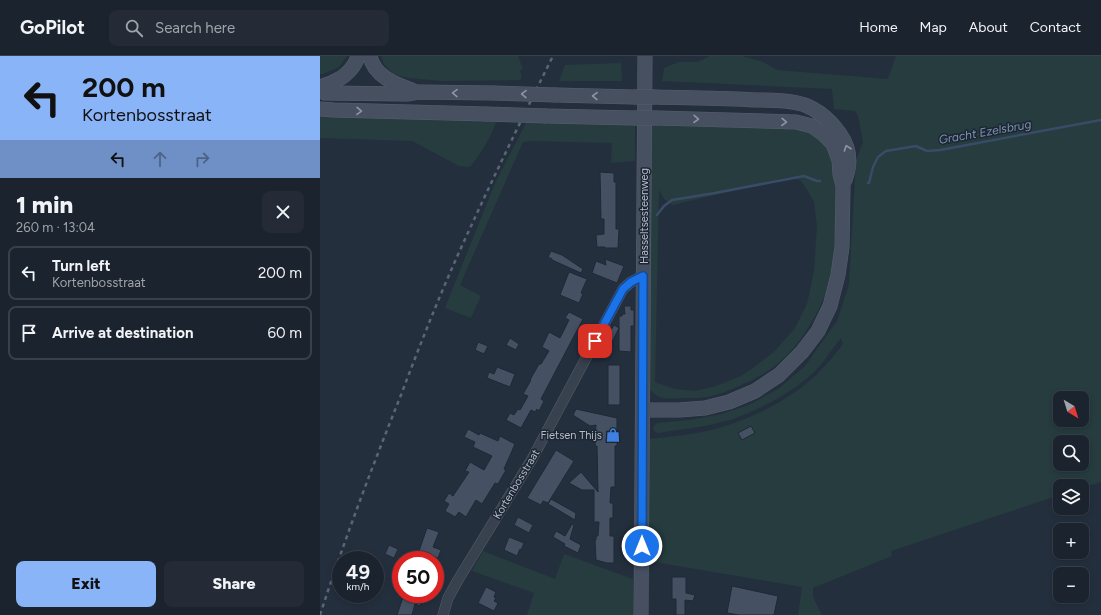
<!DOCTYPE html>
<html lang="en">
<head>
<meta charset="utf-8">
<style>
  body { margin:0; font-family:Figtree,sans-serif; background:#242b36; color:#f1f3f6; height:100vh; display:flex; flex-direction:column; font-size:15px; white-space:nowrap }
  * { box-sizing:border-box; margin:0 }
  p { font-size:13px; color:#a0a4aa }
  .icon { flex:none; width:22px; height:22px; fill:none; stroke:currentColor; stroke-width:2; stroke-linecap:round; stroke-linejoin:round }
  .map { position:relative; flex:1; overflow:hidden }
  .side { display:flex; flex-direction:column; background:#1b232e; width:320px }
  .side>* { flex:none }
  .guide { background:#8ab4f8; color:#111; overflow:hidden }
  .needle { width:26px; rotate:142deg }
  .fabs { position:absolute; left:733px; top:335px; display:grid; gap:8px }
  .fabs a { display:grid; place-items:center; width:36px; height:36px; border-radius:8px; background:#1b232e; box-shadow:0 2px 6px #0003,0 0 0 1px #39404a; font-size:20px }
  .speed { position:absolute; left:12px; top:495px; display:flex; gap:8px; font-size:20px; font-weight:700; text-align:center }
  .speed>* { display:grid; place-content:center; width:52px; height:52px; border-radius:50%; background:#1b232e; box-shadow:0 2px 6px #0003,0 0 0 1px #39404a; line-height:1 }
  .speed small { font-size:10px; font-weight:400 }
  .speed .limit { border:6px solid #d22; background:#fff; color:#111 }
  .pin { position:absolute; display:grid; place-items:center; width:34px; height:34px; color:#fff; margin:-17px; border-radius:8px; box-shadow:0 2px 6px #0006 }
  .me { position:absolute; width:44px; margin:-22px; rotate:0deg; stroke-linejoin:round; filter:drop-shadow(0 0 3px #0008) }
  .turn { display:flex; align-items:center; gap:14px; height:84px; padding:0 16px; font-size:18px }
  .turn .icon { width:52px; height:52px; stroke-width:2.5 }
  .turn b { display:block; font-size:28px; line-height:34px }
  .lanes { display:flex; align-items:center; height:38px; padding:0 16px; background:#0003; justify-content:center; gap:20px; direction:ltr }
  .lanes .off { opacity:.35 }
  .round { display:grid; place-items:center; flex:none; width:42px; height:42px; border-radius:8px; background:#242b36 }
  .headline { display:flex; align-items:center; justify-content:space-between; height:68px; padding:0 16px }
  h1 { font-size:24px; font-weight:800; line-height:30px }
  .button { display:flex; gap:8px; margin-top:auto; padding:8px 16px }
  .button a { flex:1; height:46px; border-radius:8px; background:#8ab4f8; color:#111; font-size:16px; font-weight:800; line-height:46px; text-align:center }
  .button a+a { background:#242b36; color:#f1f3f6 }
  ul { padding:0; list-style:none }
  li { display:flex; align-items:center; gap:12px; height:54px; margin:0 8px 6px; padding:0 8px; border:2px solid #39404a; border-radius:8px }
  li div { flex:1 }
  li b { display:block; font-size:15px }
  li em { font-style:normal }
  header { display:flex; align-items:center; gap:24px; box-sizing:border-box; height:56px; padding:0 20px; background:#1b232e; border-bottom:1px solid #39404a }
  header strong { font-size:19px }
  nav { display:flex; gap:22px; margin-inline-start:auto; font-size:14px }
  .search { width:280px; height:36px; background:#242b36; display:flex; align-items:center; gap:10px; box-sizing:border-box; padding:0 14px; border-radius:8px; color:#a0a4aa; font-size:15px }
  main { display:flex; flex:1; min-height:0 }
  .map>svg:first-child { display:block }
  .green { fill:#263c3f; fill-rule:evenodd }
  .lines { fill:none; stroke-linecap:round; stroke-linejoin:round }
  .stream { stroke:#394c67; stroke-width:2.5 }
  .building { fill:#455162; stroke:#1f2835 }
  .street-casing { stroke:#565f6c; stroke-width:11 }
  .secondary-casing { stroke:#565f6c; stroke-width:15 }
  .street { stroke:#38414e; stroke-width:10 }
  .secondary { stroke:#465061; stroke-width:14 }
  .rail { stroke:#5a6575; stroke-width:2.5; stroke-dasharray:4 4; stroke-linecap:butt }
  .secondary-bridge-casing { stroke:#565f6c; stroke-width:15; stroke-linecap:butt }
  .secondary-bridge { stroke:#465061; stroke-width:14 }
  .oneway { stroke:#8e96a5 }
  .route-casing { stroke:#114b97; stroke-width:10 }
  .route { stroke:#1a73e8; stroke-width:7 }
  .labels { text-anchor:middle; stroke-width:3; stroke-linejoin:round; paint-order:stroke }
  .street-label { font-size:11px; fill:#b4bcc9; stroke:#1d2633 }
  .poi-label { font-size:11px; fill:#b4bcc9; stroke:#1d2633; text-anchor:end }
  .water-label { font-size:12px; font-style:italic; fill:#7c92b1; stroke:#1d2633 }
</style>
</head>
<body>
<header>
<strong>GoPilot</strong>
<div class="search"><svg class="icon" aria-label="search" viewBox="0 0 24 24"><circle cx="10" cy="10" r="6"/><path d="M15 15l6 6"/></svg>Search here</div>
<nav><a>Home</a><a>Map</a><a>About</a><a>Contact</a></nav>
</header>
<main>
<section class="side">
<div class="guide">
<div class="turn"><svg class="icon" aria-label="left" viewBox="0 0 24 24"><path d="M17 20v-9H6M10 6l-5 5 5 5"/></svg><div><b>200 m</b>Kortenbosstraat</div></div>
<div class="lanes"><svg class="icon" aria-label="left" viewBox="0 0 24 24"><path d="M17 20v-9H6M10 6l-5 5 5 5"/></svg><svg class="icon off" aria-label="ahead" viewBox="0 0 24 24"><path d="M12 20V5M6 11l6-6 6 6"/></svg><svg class="icon off" aria-label="right" viewBox="0 0 24 24"><path d="M7 20v-9h11M14 6l5 5-5 5"/></svg></div>
</div>
<div class="headline"><div><h1>1 min</h1><p>260 m · 13:04</p></div><a class="round"><svg class="icon" aria-label="close" viewBox="0 0 24 24"><path d="M6 6l12 12M18 6L6 18"/></svg></a></div>
<ul>
<li><svg class="icon" aria-label="left" viewBox="0 0 24 24"><path d="M17 20v-9H6M10 6l-5 5 5 5"/></svg><div><b>Turn left</b><p>Kortenbosstraat</p></div><em>200 m</em></li>
<li><svg class="icon" aria-label="arrive" viewBox="0 0 24 24"><path d="M6 21V4h12l-3 4 3 4H6"/></svg><div><b>Arrive at destination</b></div><em>60 m</em></li>
</ul>
<div class="button"><a>Exit</a><a>Share</a></div>
</section>
<div class="map">
<svg width="781" height="559" viewBox="0 0 781 559">
  <rect width="100%" height="100%" fill="#242f3e"/>
  <g class="green">
    <path d="M 0,0 L 27,0 L 19,11 L 3,18 L 0,18 Z"/>
    <path d="M 61,0 L 198,0 L 203,13 L 200,14 L 202,21 L 200,24 L 122,25 L 88,22 L 73,18 L 64,8 Z"/>
    <path d="M 390,0 L 422,0 L 443,6 L 457,14 L 568,23 L 576,0 L 781,0 L 781,426 L 762,432 L 762,430 L 740,430 L 740,439 L 571,495 L 572,500 L 493,532 L 493,541 L 502,559 L 478,559 L 482,531 L 328,505 L 327,383 C 349,381 371,379 391,374 C 428,365 475,342 501,314 C 509,306 516,297 523,288 L 521,282 C 512,293 502,309 492,318 C 473,335 445,351 421,360 C 396,370 364,373 338,377 L 334,375 L 333,371 L 337,367 L 370,364 L 401,358 L 429,349 L 458,333 L 485,310 L 517,265 L 529,228 L 536,104 L 543,86 L 538,60 L 535,55 L 514,53 L 512,33 L 342,25 L 344,12 L 359,6 L 377,6 ZM 740,342 L 762,342 L 762,364 L 740,364 ZM 740,386 L 762,386 L 762,408 L 740,408 Z"/>
    <path d="M 301,7 L 302,25 L 239,25 L 245,9 Z"/>
    <path d="M 0,60 L 176,66 C 170,83 161,97 150,111 L 139,110 L 92,85 L 0,82 Z"/>
    <path d="M 206,67 L 315,68 L 315,105 L 291,107 L 292,87 L 211,85 L 203,86 L 140,229 L 161,240 L 151,262 L 125,252 L 175,127 Z"/>
    <path d="M 331,69 L 476,73 C 481,74 486,75 490,77 C 497,80 505,87 509,92 C 517,104 515,140 515,155 C 515,180 516,207 508,230 C 501,253 483,284 466,300 C 451,315 432,325 412,333 C 398,339 384,343 368,342 C 351,342 338,347 328,330 ZM 470,121 L 480,124 L 486,132 L 494,146 L 497,170 L 494,215 L 487,248 L 475,272 L 455,295 L 433,312 L 421,320 L 396,330 L 375,335 L 355,333 L 335,326 L 339,134 L 344,143 L 353,149 Z"/>
    <path d="M 163,495 L 235,523 L 244,498 L 313,523 L 314,559 L 207,559 L 214,537 L 152,515 Z"/>
  </g>
  <g class="lines">
    <g class="stream">
      <path d="M 548,127 L 549,127 L 553,111 L 558,101 L 566,95 L 596,90 L 607,95 L 620,94 L 781,64"/>
      <path d="M 337,159 L 344,150 L 352,144 L 395,137 L 484,120 L 497,125 L 500,125"/>
    </g>
  </g>
  <g class="building">
    <path d="M 280,116 L 294,117 L 294,126 L 296,126 L 296,173 L 299,173 L 298,192 L 285,192 L 285,191 L 277,191 L 276,179 L 284,178 L 284,163 L 281,163 Z"/>
    <path d="M 231,195 L 242,199 L 263,213 L 261,217 L 232,204 L 232,203 L 228,201 Z"/>
    <path d="M 285,203 L 304,210 L 297,227 L 272,217 L 276,205 L 286,209 Z"/>
    <path d="M 249,216 L 267,223 L 261,237 L 263,238 L 259,247 L 240,239 Z"/>
    <path d="M 304,250 L 311,250 L 311,254 L 314,254 L 314,270 L 311,270 L 311,296 L 299,295 L 299,272 L 289,292 L 283,288 L 294,269 L 299,272 L 299,260 L 302,260 L 302,258 L 305,258 Z"/>
    <path d="M 249,256 L 263,263 L 221,343 L 224,345 L 219,355 L 217,353 L 215,356 L 211,354 L 201,372 L 186,364 L 190,357 L 194,359 L 198,353 L 200,354 L 208,340 L 203,338 L 211,324 L 210,324 L 219,308 L 221,308 L 229,295 L 222,291 L 229,276 L 240,282 L 249,264 L 245,262 Z"/>
    <path d="M 190,282 L 199,288 L 196,294 L 186,289 Z"/>
    <path d="M 158,286 L 168,290 L 164,298 L 155,294 Z"/>
    <rect x="288" y="309" width="12" height="40"/>
    <path d="M 177,311 L 195,318 L 190,331 L 167,322 L 169,316 L 174,318 Z"/>
    <path d="M 256,353 L 297,362 L 297,390 L 295,390 L 295,431 L 291,431 L 290,447 L 293,447 L 293,462 L 290,462 L 290,480 L 294,480 L 294,507 L 287,507 L 276,504 L 275,484 L 276,484 L 276,480 L 278,480 L 279,466 L 274,466 L 274,434 L 262,434 L 249,427 L 261,416 L 278,436 L 277,390 L 275,390 L 276,369 L 270,370 L 253,359 Z"/>
    <path d="M 431,370 L 435,377 L 422,384 L 418,377 Z"/>
    <path d="M 148,373 L 159,379 L 160,377 L 178,385 L 180,380 L 195,388 L 184,413 L 186,414 L 178,428 L 175,427 L 162,448 L 156,444 L 146,461 L 139,456 L 135,461 L 125,455 L 129,448 L 124,445 L 129,437 L 133,440 L 149,416 L 145,415 L 150,406 L 164,414 L 172,400 L 153,391 L 155,386 L 144,381 Z"/>
    <path d="M 236,394 L 254,405 L 228,447 L 223,445 L 221,449 L 207,442 Z"/>
    <path d="M 231,443 L 256,457 L 255,464 L 228,448 Z"/>
    <path d="M 198,461 L 213,469 L 209,477 L 194,469 Z"/>
    <path d="M 252,468 L 254,469 L 250,483 L 261,489 L 258,497 L 244,490 L 245,488 L 233,481 L 236,475 L 245,480 Z"/>
    <path d="M 107,472 L 119,476 L 113,491 L 121,494 L 118,502 L 99,495 Z"/>
    <path d="M 189,481 L 204,487 L 201,494 L 200,493 L 197,500 L 184,494 Z"/>
    <path d="M 69,489 L 78,493 L 74,502 L 65,498 Z"/>
    <path d="M 352,521 L 366,521 L 366,537 L 375,539 L 373,545 L 365,544 L 365,559 L 356,559 L 356,543 L 352,543 Z"/>
    <path d="M 412,530 L 458,540 L 454,559 L 419,559 L 407,557 Z"/>
    <path d="M 166,531 L 176,536 L 174,541 L 176,542 L 174,545 L 178,547 L 174,555 L 158,547 Z"/>
    <path d="M 84,538 L 92,538 L 103,541 L 100,550 L 95,548 L 92,559 L 77,559 Z"/>
  </g>
  <g class="lines">
    <defs>
      <path id="street" d="M 123,559 L 128,542 L 138,524 L 212,403 L 303,233 L 311,226 L 323,220"/>
      <g id="secondary">
        <path d="M 50,0 C 54,20 75,28 92,34"/>
        <path d="M 0,31 C 5,29 10,28 15,25 C 25,21 35,11 38,0"/>
        <path d="M 0,35 L 5,37 L 87,38 L 98,36 L 173,37"/>
        <path d="M 236,39 L 314,41"/>
        <path d="M 335,41 C 369,42 403,42 436,44 C 451,44 471,44 485,49 C 500,55 511,65 520,78 C 530,92 531,108 525,124"/>
        <path d="M 0,53 L 14,54 L 165,58"/>
        <path d="M 226,60 L 314,62"/>
        <path d="M 323,354 L 359,354 L 385,352 L 409,346 L 435,335 L 459,319 L 482,296 L 498,275 L 510,250 L 518,219 L 522,191 L 523,130 L 520,118 L 519,104 L 513,88 L 503,78 L 492,70 L 476,66 L 337,62"/>
        <path d="M 321,559 L 325,0"/>
      </g>
    </defs>
    <use href="#street" class="street-casing"/>
    <use href="#secondary" class="secondary-casing"/>
    <use href="#street" class="street"/>
    <use href="#secondary" class="secondary"/>
    <path class="rail" d="M 0,559 C 24,485 52,411 81,339 C 101,286 122,233 146,181 C 174,120 203,60 233,0"/>
    <defs>
      <g id="secondary-bridge">
        <path d="M 173,37 L 236,39"/>
        <path d="M 314,41 L 335,41"/>
        <path d="M 165,58 L 226,60"/>
        <path d="M 314,62 L 337,62"/>
      </g>
    </defs>
    <use href="#secondary-bridge" class="secondary-bridge-casing"/>
    <use href="#secondary-bridge" class="secondary-bridge"/>
  </g>
  <defs><path id="oneway-chevron" d="M-2-3.5L2.5 0L-2 3.5" fill="none" stroke-width="1.6" stroke-linecap="round" stroke-linejoin="round"/></defs>
  <g class="oneway">
    <use href="#oneway-chevron" transform="translate(135 37) rotate(-179)"/>
    <use href="#oneway-chevron" transform="translate(204 38) rotate(-179)"/>
    <use href="#oneway-chevron" transform="translate(275 40) rotate(-178)"/>
    <use href="#oneway-chevron" transform="translate(39 55) rotate(1)"/>
    <use href="#oneway-chevron" transform="translate(376 63) rotate(1)"/>
    <use href="#oneway-chevron" transform="translate(464 66) rotate(2)"/>
    <use href="#oneway-chevron" transform="translate(527 92) rotate(-109)"/>
  </g>
  <g class="lines">
    <defs>
      <path id="route" d="M 275,285 L 303,233 L 311,226 L 323,220 L 322,490"/>
    </defs>
    <use href="#route" class="route-casing"/>
    <use href="#route" class="route"/>
  </g>
  <defs>
    <symbol id="shop-bare" viewBox="-9 -9 18 18"><path d="M-5-2.5h2.3a2.7 3.5 0 0 1 5.4 0H5L5.5 6h-11ZM-1.5-2.5h3a1.5 2.3 0 0 0-3 0Z" fill="#3f7fe0" stroke="#1d2633" stroke-width="2.5" paint-order="stroke"/></symbol>
  </defs>
  <g fill-rule="evenodd">
    <use href="#shop-bare" x="283" y="369" width="20" height="20"/>
  </g>
  <g class="labels">
    <g class="street-label">
      <text transform="translate(324 160) rotate(-90)" y="4">Hasseltsesteenweg</text>
      <text transform="translate(196 428) rotate(-59)" y="4">Kortenbosstraat</text>
    </g>
    <g class="poi-label">
      <text x="282" y="383">Fietsen Thijs</text>
    </g>
    <g class="water-label">
      <text transform="translate(665 76) rotate(-10)" y="4">Gracht Ezelsbrug</text>
    </g>
  </g>
</svg>
<div class="fabs">
<a><svg class="needle" viewBox="-14 -14 28 28"><path d="M0-13l5 13h-10z" fill="#e53935"/><path d="M0 13l5-13h-10z" fill="#a0a4aa"/></svg></a>
<a><svg class="icon" aria-label="search" viewBox="0 0 24 24"><circle cx="10" cy="10" r="6"/><path d="M15 15l6 6"/></svg></a>
<a><svg class="icon" aria-label="layers" viewBox="0 0 24 24"><path d="M12 4l9 5-9 5-9-5zM3 14l9 5 9-5"/></svg></a>
<a>+</a>
<a>−</a>
</div>
<div class="speed"><div>49<small>km/h</small></div><div class="limit">50</div></div>
<div class="pin" style="left:275px;top:285px;background:#d93025"><svg class="icon" aria-label="arrive" viewBox="0 0 24 24"><path d="M6 21V4h12l-3 4 3 4H6"/></svg></div>
<svg class="me" style="left:322px;top:490px" viewBox="-20 -20 40 40"><circle r="17" fill="#1a73e8" stroke="#fff" stroke-width="3"/><path d="M0-11L8 9 0 5-8 9z" fill="#fff"/></svg>
</div>
</main>
</body>
</html>
